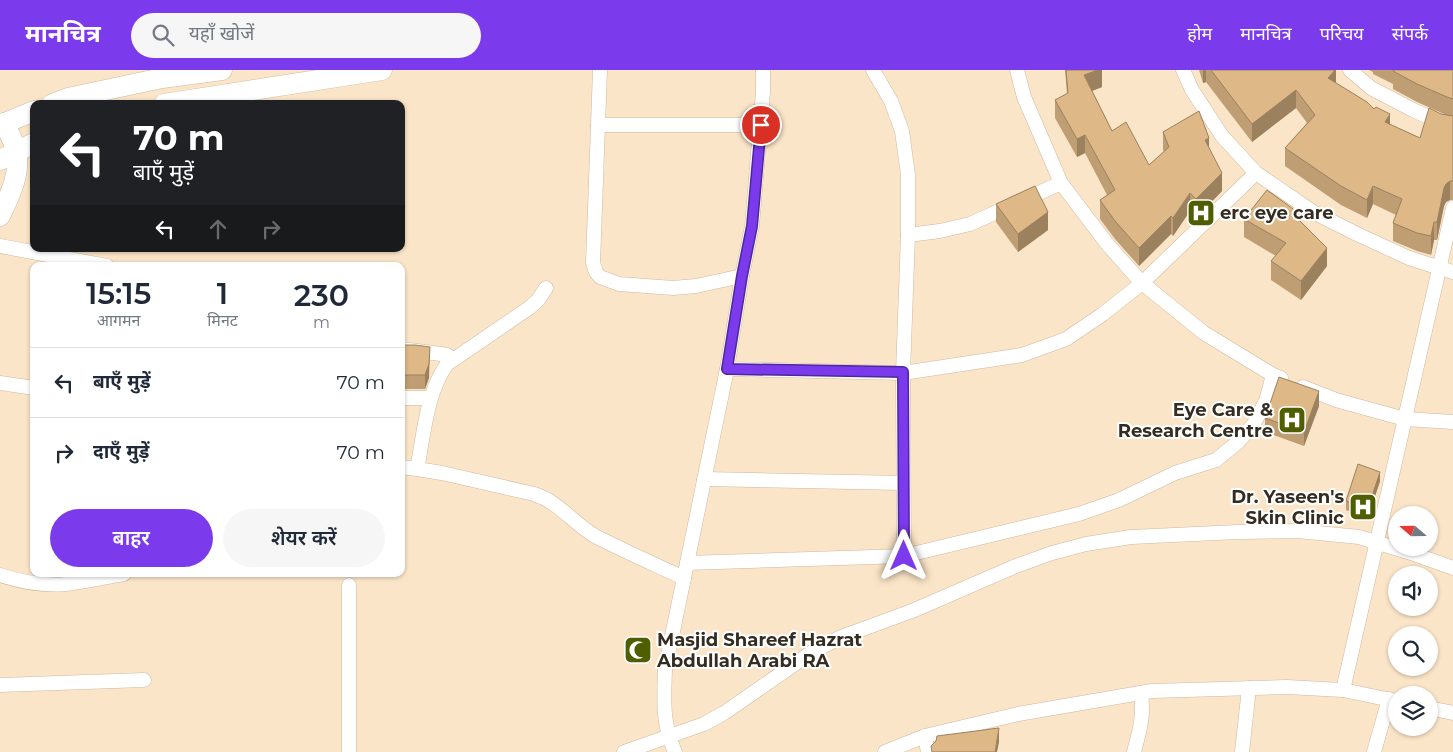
<!DOCTYPE html>
<html lang="hi">
<head>
<meta charset="utf-8">
<style>
  body { margin:0; font-family:Montserrat,"Noto Sans Devanagari",sans-serif; background:#f6f6f7; color:#1f2937; height:100vh; display:flex; flex-direction:column; font-size:19px; white-space:nowrap }
  * { box-sizing:border-box; margin:0 }
  p { font-size:16px; color:#747a83 }
  .icon { flex:none; width:28px; height:28px; fill:none; stroke:currentColor; stroke-width:2; stroke-linecap:round; stroke-linejoin:round }
  .map { position:relative; flex:1; overflow:hidden }
  .panel { position:absolute; left:30px; top:192px; width:375px; height:315px; display:flex; flex-direction:column; background:#fff; border-radius:10px; box-shadow:0 1px 4px #0004 }
  .panel>* { flex:none }
  .guide { position:absolute; left:30px; top:30px; width:375px; height:152px; border-radius:10px; box-shadow:0 1px 4px #0004; background:#202124; color:#fff; overflow:hidden }
  .needle { width:32px; rotate:290deg }
  .controls { position:absolute; left:1388px; top:436px; display:grid; gap:10px }
  .controls a { display:grid; place-items:center; width:50px; height:50px; border-radius:50%; background:#fff; box-shadow:0 1px 4px #0004; font-size:25px }
  .pin { position:absolute; display:grid; place-items:center; width:42px; height:42px; color:#fff; margin:-21px; border:2px solid #fff; border-radius:50%; box-shadow:0 1px 5px #0007 }
  .me { position:absolute; width:55px; margin:-28px; rotate:0deg; stroke-linejoin:round; filter:drop-shadow(0 0 4px #0008) }
  .turn { display:flex; align-items:center; gap:18px; height:105px; padding:0 20px; font-size:22px }
  .turn .icon { width:65px; height:65px; stroke-width:2.5 }
  .turn b { display:block; font-size:35px; line-height:42px }
  .lanes { display:flex; align-items:center; height:48px; padding:0 20px; background:#0003; justify-content:center; gap:25px; direction:ltr }
  .lanes .off { opacity:.35 }
  .eta { display:flex; justify-content:space-evenly; align-items:center; height:85px; text-align:center }
  .eta b { font-size:30px; font-weight:600; line-height:35px }
  .button { display:flex; gap:10px; margin-top:auto; padding:10px 20px }
  .button a { flex:1; height:58px; border-radius:30px; background:#7c3aed; color:#fff; font-size:20px; font-weight:600; line-height:58px; text-align:center }
  .button a+a { background:#f6f6f7; color:#1f2937 }
  ul { padding:0; list-style:none }
  li { display:flex; align-items:center; gap:15px; height:70px; padding:0 20px; border-top:1px solid #e0e1e3 }
  li div { flex:1 }
  li b { display:block; font-size:19px }
  li em { font-style:normal }
  header { display:flex; align-items:center; gap:30px; box-sizing:border-box; height:70px; padding:0 25px; background:#7c3aed; color:#fff }
  header strong { font-size:24px }
  nav { display:flex; gap:28px; margin-inline-start:auto; font-size:18px }
  .search { width:350px; height:45px; background:#f6f6f7; display:flex; align-items:center; gap:12px; box-sizing:border-box; padding:0 18px; border-radius:28px; color:#747a83; font-size:19px }
  .map>svg:first-child { display:block }
  .lines { fill:none; stroke-linecap:round; stroke-linejoin:round }
  .street-casing { stroke:#cfb99e; stroke-width:15 }
  .secondary-casing { stroke:#cfb99e; stroke-width:21 }
  .street { stroke:#fff; stroke-width:14 }
  .secondary { stroke:#fff; stroke-width:20 }
  .wall { fill:#bf9e74 }
  .shaded-wall { fill:#9b815e }
  .building { fill:#deb887; stroke:#9b815e }
  .route-casing { stroke:#51269a; stroke-width:12 }
  .route { stroke:#7c3aed; stroke-width:9 }
  .labels { text-anchor:middle; stroke-width:4; stroke-linejoin:round; paint-order:stroke }
  .poi-label { font-size:18px; font-weight:bold; fill:#342c21; stroke:#fff; text-anchor:start }
</style>
</head>
<body>
<header>
<strong>मानचित्र</strong>
<div class="search"><svg class="icon" aria-label="search" viewBox="0 0 24 24"><circle cx="10" cy="10" r="6"/><path d="M15 15l6 6"/></svg>यहाँ खोजें</div>
<nav><a>होम</a><a>मानचित्र</a><a>परिचय</a><a>संपर्क</a></nav>
</header>
<div class="map">
<svg width="1453" height="682" viewBox="0 0 1453 682">
  <rect width="100%" height="100%" fill="#fbe5c8"/>
  <g class="lines">
    <defs>
      <g id="street">
        <path d="M 600,0 L 593,193 L 596,202 L 600,207 L 619,214 L 673,218 L 696,216 L 742,206"/>
        <path d="M 873,0 L 891,31 L 902,61 L 908,105 L 908,165 L 903,303 L 904,486"/>
        <path d="M 1017,0 L 1024,27 L 1061,113 L 1108,175 L 1142,213 L 1204,263 L 1273,305 L 1281,308"/>
        <path d="M 1183,0 L 1192,20 L 1222,66 L 1256,103 L 1313,142 L 1359,165 L 1409,188 L 1453,202"/>
        <path d="M 1350,0 L 1371,18 L 1413,40 L 1444,54 L 1453,56"/>
        <path d="M 598,55 L 761,55"/>
        <path d="M 908,165 L 940,161 L 970,154 L 1061,113"/>
        <path d="M 0,176 L 107,196"/>
        <path d="M 401,279 L 441,284 L 447,285 L 453,289"/>
        <path d="M 727,299 L 903,303 L 1022,285 L 1066,269 L 1103,244 L 1142,213 L 1256,103"/>
        <path d="M 0,313 L 34,318"/>
        <path d="M 1303,317 L 1336,330 L 1405,349 L 1453,352"/>
        <path d="M 401,328 L 430,328"/>
        <path d="M 401,397 L 417,399 L 442,403 L 534,424 C 559,432 573,453 595,466 C 624,481 654,494 684,508"/>
        <path d="M 417,399 C 424,364 426,324 447,294 L 529,238 L 538,230 L 546,218"/>
        <path d="M 704,409 L 903,413"/>
        <path d="M 687,493 L 904,486 L 1079,444 L 1119,430 L 1175,403 L 1216,390 L 1238,372 L 1253,355 L 1266,331 L 1273,305"/>
        <path d="M 0,505 C 21,512 44,516 66,514 C 85,512 105,507 124,504"/>
        <path d="M 349,515 L 349,682"/>
        <path d="M 0,615 L 144,610"/>
        <path d="M 1343,620 L 1453,138"/>
        <path d="M 1429,638 L 1453,643"/>
        <path d="M 925,666 L 928,682"/>
        <path d="M 624,682 L 704,654 L 724,643 L 812,582 L 841,567 L 912,541 L 1016,496 L 1052,483 L 1086,474 L 1131,467 L 1238,462 L 1298,461 L 1359,467 L 1411,483 L 1453,498"/>
        <path d="M 675,682 C 662,653 664,630 665,600 L 727,299 L 742,206 L 752,156 L 763,22 L 763,0"/>
        <path d="M 885,682 L 925,666 L 1018,644 L 1152,621 L 1287,617 L 1343,620 L 1396,631"/>
        <path d="M 1134,682 C 1140,659 1144,647 1141,623"/>
        <path d="M 1242,682 L 1249,618"/>
        <path d="M 1374,682 L 1389,629"/>
      </g>
      <g id="secondary">
        <path d="M 52,34 L 68,28 L 162,8 L 222,0"/>
        <path d="M 164,34 L 382,0"/>
        <path d="M 0,55 L 34,41"/>
        <path d="M 0,90 L 34,73"/>
        <path d="M 0,146 C 9,127 21,104 16,82 C 15,72 8,62 4,53"/>
      </g>
    </defs>
    <use href="#street" class="street-casing"/>
    <use href="#secondary" class="secondary-casing"/>
    <use href="#street" class="street"/>
    <use href="#secondary" class="secondary"/>
  </g>
  <g class="wall">
    <path d="M 1065,0 L 1102,0 L 1102,17 L 1092,21 L 1112,61 L 1149,95 L 1164,82 L 1163,80 L 1163,62 L 1209,77 L 1222,121 L 1196,148 L 1190,141 L 1173,166 L 1171,164 L 1139,196 L 1115,169 L 1100,149 L 1100,130 L 1107,125 L 1085,83 L 1077,87 L 1055,48 L 1055,30 L 1067,24 Z"/>
    <path d="M 1199,0 L 1336,0 L 1336,13 L 1390,55 L 1420,68 L 1441,44 L 1444,44 L 1417,32 L 1393,19 L 1393,14 L 1373,4 L 1373,2 L 1369,0 L 1453,0 L 1453,130 L 1450,130 L 1446,132 L 1444,136 L 1437,170 L 1434,170 L 1431,185 L 1417,181 L 1393,171 L 1393,153 L 1396,145 L 1373,134 L 1367,148 L 1341,135 L 1285,96 L 1285,78 L 1307,53 L 1296,38 L 1252,72 L 1206,12 L 1203,13 Z"/>
    <path d="M 996,134 L 1048,160 L 1018,182 L 996,152 Z"/>
    <path d="M 1244,149 L 1300,151 L 1327,196 L 1301,230 L 1271,210 L 1271,191 L 1276,186 L 1244,167 Z"/>
    <path d="M 401,275 L 429,308 L 425,319 L 401,319 Z"/>
    <path d="M 1319,336 L 1304,376 L 1265,362 L 1265,348 Z"/>
    <path d="M 1380,411 L 1368,448 L 1346,440 L 1346,431 Z"/>
  </g>
  <g class="shaded-wall">
    <path d="M 1098,0 L 1102,0 L 1102,17 L 1084,24 L 1084,5 Z"/>
    <path d="M 1203,0 L 1206,0 L 1206,12 L 1203,13 Z"/>
    <path d="M 1335,0 L 1336,0 L 1336,18 L 1328,8 Z"/>
    <path d="M 1296,20 L 1296,38 L 1252,72 L 1252,54 Z"/>
    <path d="M 1390,44 L 1390,63 L 1385,52 Z"/>
    <path d="M 1085,65 L 1085,83 L 1077,87 L 1077,69 Z"/>
    <path d="M 1209,68 L 1209,87 L 1205,70 Z"/>
    <path d="M 1222,103 L 1222,121 L 1196,148 L 1196,129 Z"/>
    <path d="M 1450,111 L 1450,130 L 1446,132 L 1444,136 L 1437,170 L 1437,152 L 1444,118 L 1446,114 Z"/>
    <path d="M 1373,116 L 1373,134 L 1367,148 L 1367,130 Z"/>
    <path d="M 1190,123 L 1190,141 L 1173,166 L 1173,148 Z"/>
    <path d="M 1048,142 L 1048,160 L 1018,182 L 1018,164 Z"/>
    <path d="M 1171,146 L 1171,164 L 1139,196 L 1139,178 Z"/>
    <path d="M 1434,152 L 1434,170 L 1431,185 L 1431,166 Z"/>
    <path d="M 1327,178 L 1327,196 L 1301,230 L 1301,211 Z"/>
    <path d="M 430,277 L 429,308 L 425,319 L 425,305 Z"/>
    <path d="M 1319,321 L 1319,336 L 1304,376 L 1304,362 Z"/>
    <path d="M 1380,402 L 1380,411 L 1368,448 L 1368,438 Z"/>
    <path d="M 999,658 L 999,672 L 997,682 L 995,682 Z"/>
  </g>
  <g class="building">
    <path d="M 1066,0 L 1098,0 L 1084,5 L 1112,61 L 1126,52 L 1149,95 L 1169,77 L 1163,62 L 1199,41 L 1209,68 L 1205,70 L 1222,103 L 1196,129 L 1190,123 L 1173,148 L 1171,146 L 1139,178 L 1115,151 L 1100,130 L 1115,120 L 1085,65 L 1077,69 L 1055,30 L 1068,23 Z"/>
    <path d="M 1211,0 L 1335,0 L 1328,8 L 1367,32 L 1374,39 L 1376,37 L 1390,44 L 1385,52 L 1420,68 L 1429,38 L 1441,44 L 1453,46 L 1453,111 L 1450,111 L 1446,114 L 1444,118 L 1437,152 L 1434,152 L 1431,166 L 1417,163 L 1393,153 L 1402,129 L 1373,116 L 1367,130 L 1341,116 L 1285,78 L 1315,45 L 1296,20 L 1252,54 Z"/>
    <path d="M 1393,0 L 1453,0 L 1453,29 L 1447,27 L 1417,14 L 1393,1 Z"/>
    <path d="M 1035,116 L 1048,142 L 1018,164 L 996,134 Z"/>
    <path d="M 1267,120 L 1300,144 L 1297,148 L 1327,178 L 1301,211 L 1271,191 L 1286,173 L 1244,149 Z"/>
    <path d="M 401,275 L 415,275 L 430,277 L 429,294 L 425,305 L 401,305 Z"/>
    <path d="M 1279,307 L 1319,321 L 1304,362 L 1265,348 Z"/>
    <path d="M 1358,394 L 1380,402 L 1368,438 L 1346,431 Z"/>
    <path d="M 999,658 L 995,682 L 932,682 L 931,676 L 936,671 L 937,666 Z"/>
  </g>
  <g class="lines">
    <defs>
      <path id="route" d="M 761,55 L 752,156 L 742,206 L 727,299 L 903,302 L 904,486"/>
    </defs>
    <use href="#route" class="route-casing"/>
    <use href="#route" class="route"/>
  </g>
  <defs>
    <symbol id="hospital-square" viewBox="-11 -11 22 22"><rect x="-9" y="-9" width="18" height="18" rx="4" fill="#4f5e00" stroke="#fff"/><path d="M-5-5h3v3.5h4V-5h3V5h-3V1.5h-4V5h-3Z" fill="#fff"/></symbol>
    <symbol id="mosque-square" viewBox="-11 -11 22 22"><rect x="-9" y="-9" width="18" height="18" rx="4" fill="#4f5e00" stroke="#fff"/><path d="M3.5-4.9A6 6 0 1 0 3.5 4.9A5 5 0 1 1 3.5-4.9Z" fill="#fff"/></symbol>
  </defs>
  <g fill-rule="evenodd">
    <use href="#hospital-square" x="1185" y="127" width="32" height="32"/>
    <use href="#hospital-square" x="1276" y="334" width="32" height="32"/>
    <use href="#hospital-square" x="1347" y="421" width="32" height="32"/>
    <use href="#mosque-square" x="622" y="564" width="32" height="32"/>
  </g>
  <g class="labels">
    <g class="poi-label">
      <text x="1220" y="149">erc eye care</text>
      <text x="1273" y="346" text-anchor="end">Eye Care &amp;<tspan x="1273" dy="21">Research Centre</tspan></text>
      <text x="1344" y="433" text-anchor="end">Dr. Yaseen's<tspan x="1344" dy="21">Skin Clinic</tspan></text>
      <text x="657" y="576">Masjid Shareef Hazrat<tspan x="657" dy="21">Abdullah Arabi RA</tspan></text>
    </g>
  </g>
</svg>
<div class="controls">
<a><svg class="needle" viewBox="-14 -14 28 28"><path d="M0-13l5 13h-10z" fill="#e53935"/><path d="M0 13l5-13h-10z" fill="#747a83"/></svg></a>
<a><svg class="icon" aria-label="sound" viewBox="0 0 24 24"><path d="M4 9h4l5-4v14l-5-4H4zM17 9q2 3 0 6"/></svg></a>
<a><svg class="icon" aria-label="search" viewBox="0 0 24 24"><circle cx="10" cy="10" r="6"/><path d="M15 15l6 6"/></svg></a>
<a><svg class="icon" aria-label="layers" viewBox="0 0 24 24"><path d="M12 4l9 5-9 5-9-5zM3 14l9 5 9-5"/></svg></a>
</div>
<div class="pin" style="left:761px;top:55px;background:#d93025"><svg class="icon" aria-label="arrive" viewBox="0 0 24 24"><path d="M6 21V4h12l-3 4 3 4H6"/></svg></div>
<svg class="me" style="left:904px;top:486px" viewBox="-20 -20 40 40"><path d="M0-17L14 15 0 8-14 15z" fill="#7c3aed" stroke="#fff" stroke-width="4"/></svg>
<div class="guide">
<div class="turn"><svg class="icon" aria-label="left" viewBox="0 0 24 24"><path d="M17 20v-9H6M10 6l-5 5 5 5"/></svg><div><b>70 m</b>बाएँ मुड़ें</div></div>
<div class="lanes"><svg class="icon" aria-label="left" viewBox="0 0 24 24"><path d="M17 20v-9H6M10 6l-5 5 5 5"/></svg><svg class="icon off" aria-label="ahead" viewBox="0 0 24 24"><path d="M12 20V5M6 11l6-6 6 6"/></svg><svg class="icon off" aria-label="right" viewBox="0 0 24 24"><path d="M7 20v-9h11M14 6l5 5-5 5"/></svg></div>
</div>
<section class="panel">
<div class="eta">
<div><b>15:15</b><p>आगमन</p></div>
<div><b>1</b><p>मिनट</p></div>
<div><b>230</b><p>m</p></div>
</div>
<ul>
<li><svg class="icon" aria-label="left" viewBox="0 0 24 24"><path d="M17 20v-9H6M10 6l-5 5 5 5"/></svg><div><b>बाएँ मुड़ें</b></div><em>70 m</em></li>
<li><svg class="icon" aria-label="right" viewBox="0 0 24 24"><path d="M7 20v-9h11M14 6l5 5-5 5"/></svg><div><b>दाएँ मुड़ें</b></div><em>70 m</em></li>
</ul>
<div class="button"><a>बाहर</a><a>शेयर करें</a></div>
</section>
</div>
</body>
</html>
